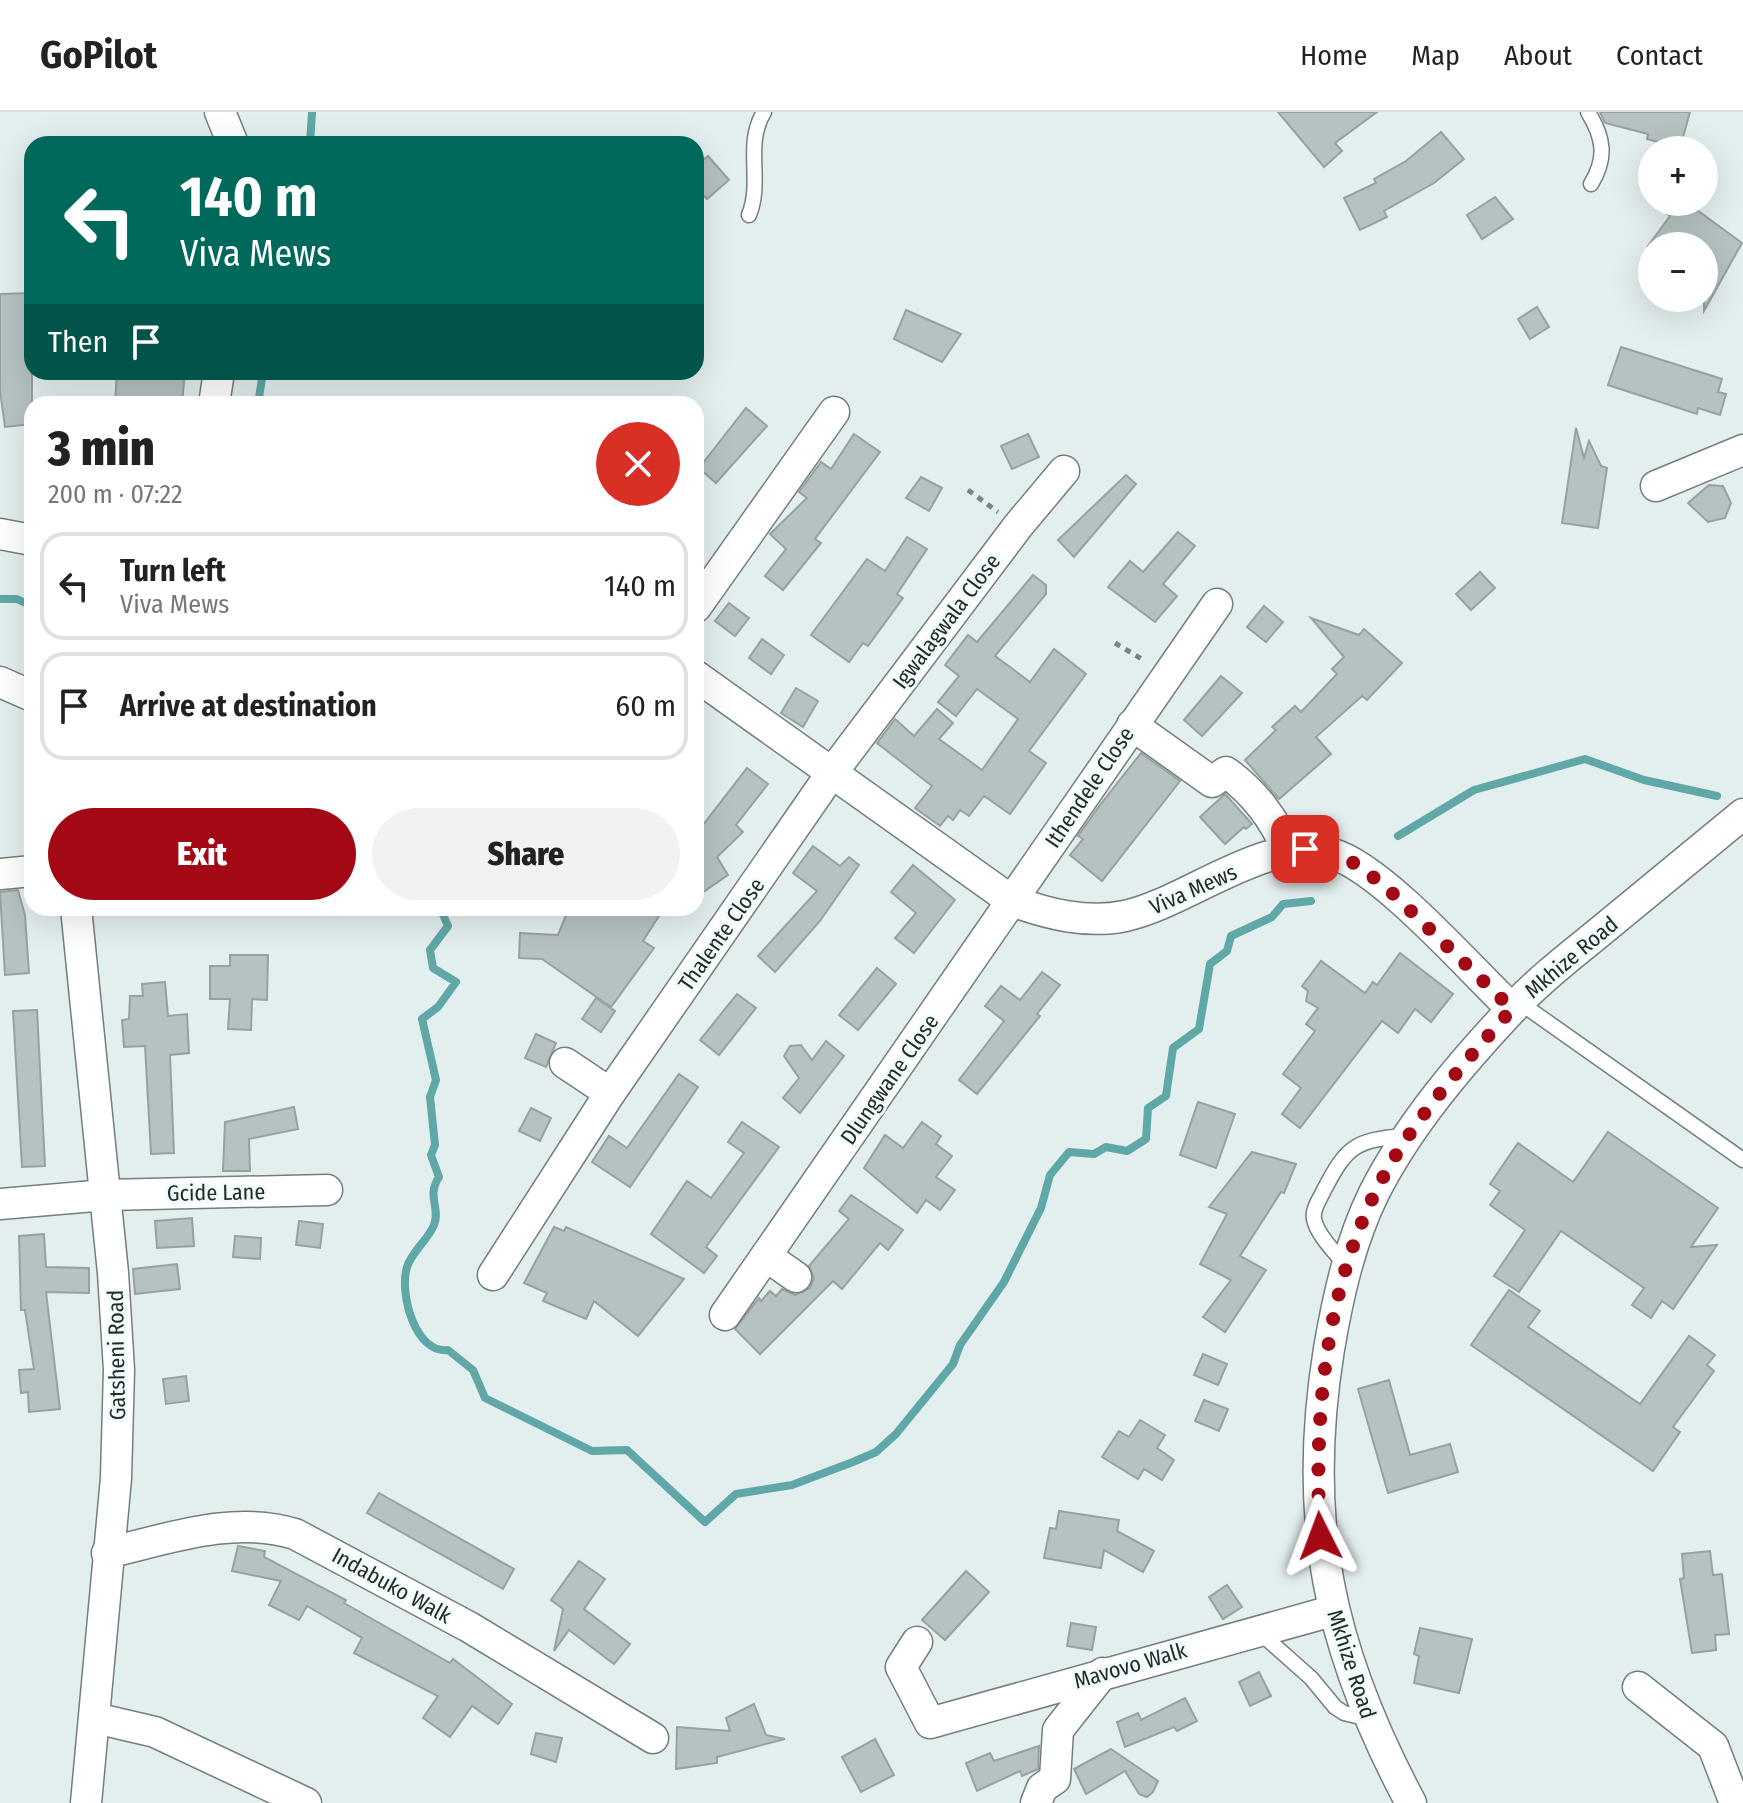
<!DOCTYPE html>
<html lang="en">
<head>
<meta charset="utf-8">
<style>
  body { margin:0; font-family:"Fira Sans Condensed",sans-serif; background:#f2f2f2; color:#222; height:100vh; display:flex; flex-direction:column; font-size:30px; white-space:nowrap }
  * { box-sizing:border-box; margin:0 }
  p { font-size:26px; color:#767676 }
  .icon { flex:none; width:44px; height:44px; fill:none; stroke:currentColor; stroke-width:2; stroke-linecap:round; stroke-linejoin:round }
  .map { position:relative; flex:1; overflow:hidden }
  .side { position:absolute; left:24px; top:284px; width:680px; height:520px; display:flex; flex-direction:column; background:#fff; border-radius:24px; box-shadow:0 8px 32px #0002 }
  .side>* { flex:none }
  .top-card { position:absolute; left:24px; top:24px; width:680px; height:244px; border-radius:24px; box-shadow:0 8px 32px #0002; background:#00695c; color:#fff; overflow:hidden }
  .tools { position:absolute; left:1638px; top:24px; display:grid; gap:16px }
  .tools a { display:grid; place-items:center; width:80px; height:80px; border-radius:50%; background:#fff; box-shadow:0 8px 32px #0002; font-size:40px }
  .pin { position:absolute; display:grid; place-items:center; width:68px; height:68px; color:#fff; margin:-34px; border-radius:16px; box-shadow:0 4px 12px #0006 }
  .me { position:absolute; width:88px; margin:-44px; rotate:357deg; stroke-linejoin:round; filter:drop-shadow(0 0 6px #0008) }
  .turn { display:flex; align-items:center; gap:28px; height:168px; padding:0 24px; font-size:36px }
  .turn .icon { width:104px; height:104px; stroke-width:2.5 }
  .turn b { display:block; font-size:56px; line-height:68px }
  .then { display:flex; align-items:center; height:76px; padding:0 24px; background:#0003; gap:16px; font-size:30px }
  .round { display:grid; place-items:center; flex:none; width:84px; height:84px; border-radius:42px; background:#f2f2f2 }
  .overview { display:flex; align-items:center; justify-content:space-between; height:136px; padding:0 24px }
  h1 { font-size:48px; font-weight:800; line-height:60px }
  .action { display:flex; gap:16px; margin-top:auto; padding:16px 24px }
  .action a { flex:1; height:92px; border-radius:48px; background:#a30914; color:#fff; font-size:32px; font-weight:800; line-height:92px; text-align:center }
  .action a+a { background:#f2f2f2; color:#222 }
  ul { padding:0; list-style:none }
  li { display:flex; align-items:center; gap:24px; height:108px; margin:0 16px 12px; padding:0 8px; border:4px solid #e0e0e0; border-radius:24px }
  li div { flex:1 }
  li b { display:block; font-size:30px }
  li em { font-style:normal }
  header { display:flex; align-items:center; gap:48px; box-sizing:border-box; height:112px; padding:0 40px; background:#fff; border-bottom:2px solid #e0e0e0 }
  header strong { font-size:38px }
  nav { display:flex; gap:44px; margin-inline-start:auto; font-size:28px }
  .map>svg:first-child { display:block }
  .lines { fill:none; stroke-linecap:round; stroke-linejoin:round }
  .stream { stroke:#60a7a7; stroke-width:8 }
  .building { fill:#b6c1c1; stroke:#96a1a0; stroke-width:2 }
  .service-casing { stroke:#747e7e; stroke-width:17 }
  .minor-casing { stroke:#747e7e; stroke-width:33 }
  .path { stroke:#7d8484; stroke-width:5; stroke-dasharray:6 6; stroke-linecap:butt }
  .service { stroke:#fff; stroke-width:14 }
  .minor { stroke:#fff; stroke-width:30 }
  .route { stroke:#a30914; stroke-width:14; stroke-dasharray:0 25.2 }
  .labels { text-anchor:middle; stroke-width:6; stroke-linejoin:round; paint-order:stroke }
  .street-label { font-size:22px; fill:#252929; stroke:#f0fbfb }
</style>
</head>
<body>
<header>
<strong>GoPilot</strong>
<nav><a>Home</a><a>Map</a><a>About</a><a>Contact</a></nav>
</header>
<div class="map">
<svg width="1743" height="1691" viewBox="0 0 1743 1691">
  <rect width="100%" height="100%" fill="#e3eeee"/>
  <g class="lines">
    <g class="stream">
      <path d="M 310,32 L 312,0"/>
      <path d="M 258,292 L 263,260"/>
      <path d="M 0,487 L 17,487 L 32,494"/>
      <path d="M 1398,724 L 1474,678 L 1585,647 L 1644,668 L 1717,684"/>
      <path d="M 440,796 L 448,814 L 430,838 L 433,856 L 456,870 L 438,895 L 422,907 L 436,968 L 430,985 L 435,1033 L 431,1043 L 439,1065 C 426,1085 441,1096 434,1113 C 428,1128 412,1139 407,1155 C 399,1181 415,1242 448,1238 L 473,1258 L 485,1286 L 592,1339 L 627,1338 L 705,1410 L 736,1382 L 792,1373 L 853,1350 L 876,1340 L 896,1322 L 953,1252 L 960,1233 L 1004,1170 L 1041,1096 L 1050,1063 L 1069,1040 L 1094,1042 L 1106,1035 L 1127,1039 L 1146,1027 L 1148,996 L 1166,984 L 1173,936 L 1199,917 L 1210,852 L 1227,839 L 1231,824 L 1272,805 L 1283,792 L 1311,789"/>
    </g>
  </g>
  <g class="building">
    <path d="M 1278,0 L 1377,0 L 1335,31 L 1342,39 L 1324,55 Z"/>
    <path d="M 1600,0 L 1690,0 L 1680,36 L 1647,27 L 1648,22 L 1605,11 Z"/>
    <path d="M 1441,20 L 1464,47 L 1434,71 L 1384,99 L 1387,105 L 1360,118 L 1344,86 L 1376,71 L 1374,67 L 1406,49 Z"/>
    <path d="M 708,44 L 729,68 L 707,87 L 696,75 L 696,54 Z"/>
    <path d="M 1495,85 L 1513,107 L 1482,127 L 1467,103 Z"/>
    <path d="M 1652,90 L 1686,90 L 1742,131 L 1704,199 L 1704,134 L 1648,134 L 1670,104 Z"/>
    <path d="M 32,181 L 32,312 L 5,315 L 0,279 L 0,182 Z"/>
    <path d="M 1537,195 L 1549,215 L 1530,227 L 1518,207 Z"/>
    <path d="M 906,198 L 961,222 L 942,250 L 894,227 Z"/>
    <path d="M 1621,235 L 1722,267 L 1718,280 L 1726,282 L 1720,303 L 1698,296 L 1697,302 L 1608,273 Z"/>
    <path d="M 117,260 L 185,260 L 182,292 L 115,292 Z"/>
    <path d="M 746,296 L 767,314 L 716,371 L 699,356 Z"/>
    <path d="M 1576,316 L 1584,346 L 1589,329 L 1601,354 L 1607,356 L 1598,416 L 1562,411 Z"/>
    <path d="M 854,322 L 880,340 L 815,427 L 821,431 L 783,478 L 765,464 L 786,437 L 770,422 L 807,386 L 799,380 L 821,350 L 831,357 Z"/>
    <path d="M 1028,322 L 1039,345 L 1012,357 L 1001,334 Z"/>
    <path d="M 1126,363 L 1136,372 L 1074,445 L 1058,428 Z"/>
    <path d="M 921,365 L 942,376 L 929,399 L 906,386 Z"/>
    <path d="M 1709,373 L 1723,374 L 1731,391 L 1725,406 L 1708,410 L 1688,391 Z"/>
    <path d="M 1178,420 L 1195,434 L 1163,472 L 1177,484 L 1155,510 L 1108,475 L 1130,449 L 1143,460 Z"/>
    <path d="M 907,425 L 927,437 L 897,482 L 903,486 L 868,534 L 863,531 L 849,550 L 811,523 L 867,447 L 885,459 Z"/>
    <path d="M 1480,460 L 1495,476 L 1471,498 L 1456,482 Z"/>
    <path d="M 1033,463 L 1046,473 L 1046,482 L 995,544 L 1030,570 L 1054,537 L 1086,562 L 1029,639 L 1046,651 L 1010,702 L 984,684 L 969,704 L 960,698 L 953,708 L 948,704 L 940,714 L 915,696 L 932,674 L 877,631 L 895,607 L 914,624 L 937,597 L 953,611 L 939,627 L 982,658 L 1018,607 L 977,577 L 956,604 L 938,590 L 959,564 L 945,553 L 968,523 L 977,530 Z"/>
    <path d="M 729,491 L 749,506 L 735,524 L 715,509 Z"/>
    <path d="M 1264,494 L 1283,510 L 1266,530 L 1247,515 Z"/>
    <path d="M 1311,506 L 1359,523 L 1364,517 L 1402,551 L 1367,588 L 1362,584 L 1316,625 L 1331,642 L 1279,687 L 1245,648 L 1276,618 L 1272,615 L 1295,594 L 1301,600 L 1337,562 L 1332,557 L 1344,545 Z"/>
    <path d="M 762,527 L 784,543 L 771,562 L 749,546 Z"/>
    <path d="M 1221,564 L 1242,581 L 1202,624 L 1184,608 Z"/>
    <path d="M 796,576 L 818,589 L 803,615 L 781,601 Z"/>
    <path d="M 1141,641 L 1180,669 L 1102,769 L 1070,743 L 1083,727 L 1078,724 L 1100,693 Z"/>
    <path d="M 747,656 L 768,672 L 736,713 L 743,720 L 717,745 L 728,763 L 696,785 L 696,713 L 699,718 Z"/>
    <path d="M 1225,682 L 1252,712 L 1246,717 L 1244,715 L 1225,732 L 1200,705 Z"/>
    <path d="M 813,734 L 840,754 L 849,745 L 859,753 L 820,809 L 775,860 L 758,844 L 817,779 L 793,761 Z"/>
    <path d="M 913,753 L 955,788 L 914,841 L 895,826 L 916,801 L 891,780 Z"/>
    <path d="M 18,778 L 25,803 L 29,861 L 5,863 L 0,780 Z"/>
    <path d="M 569,796 L 664,796 L 643,829 L 654,836 L 611,895 L 542,847 L 519,846 L 520,821 L 558,823 Z"/>
    <path d="M 1400,841 L 1453,882 L 1431,910 L 1415,897 L 1398,921 L 1382,909 L 1300,1016 L 1282,1002 L 1301,976 L 1283,962 L 1315,919 L 1306,912 L 1318,896 L 1306,889 L 1308,879 L 1302,874 L 1321,849 L 1365,881 L 1373,870 L 1377,873 Z"/>
    <path d="M 230,843 L 268,843 L 267,888 L 252,887 L 251,918 L 228,917 L 230,887 L 210,887 L 210,854 L 230,854 Z"/>
    <path d="M 877,856 L 896,872 L 858,918 L 839,903 Z"/>
    <path d="M 1042,860 L 1060,873 L 1037,902 L 1040,904 L 977,982 L 959,968 L 1004,909 L 985,894 L 1001,874 L 1020,888 Z"/>
    <path d="M 165,870 L 168,904 L 187,902 L 189,941 L 170,943 L 174,1041 L 151,1042 L 145,934 L 124,935 L 122,908 L 129,907 L 130,884 L 143,884 L 142,872 Z"/>
    <path d="M 737,882 L 756,896 L 719,943 L 700,928 Z"/>
    <path d="M 596,886 L 615,899 L 601,920 L 582,907 Z"/>
    <path d="M 37,898 L 45,1054 L 22,1055 L 13,899 Z"/>
    <path d="M 536,922 L 556,931 L 546,955 L 525,946 Z"/>
    <path d="M 826,929 L 844,944 L 800,1001 L 783,986 L 799,966 L 784,944 L 790,934 L 801,933 L 812,948 Z"/>
    <path d="M 679,962 L 698,975 L 630,1075 L 592,1050 L 609,1024 L 627,1036 Z"/>
    <path d="M 1198,990 L 1235,1002 L 1216,1056 L 1180,1043 Z"/>
    <path d="M 294,995 L 298,1017 L 249,1027 L 250,1059 L 223,1059 L 225,1010 Z"/>
    <path d="M 531,996 L 551,1006 L 540,1029 L 519,1019 Z"/>
    <path d="M 742,1010 L 779,1035 L 706,1135 L 717,1144 L 704,1161 L 651,1122 L 687,1069 L 711,1086 L 744,1041 L 728,1030 Z"/>
    <path d="M 922,1010 L 941,1024 L 936,1032 L 952,1044 L 936,1065 L 955,1078 L 940,1098 L 926,1088 L 917,1101 L 864,1056 L 885,1023 L 903,1036 Z"/>
    <path d="M 1608,1020 L 1718,1096 L 1691,1135 L 1717,1133 L 1673,1197 L 1662,1189 L 1651,1206 L 1632,1193 L 1644,1176 L 1561,1119 L 1519,1180 L 1494,1164 L 1525,1118 L 1490,1093 L 1500,1079 L 1490,1072 L 1518,1031 L 1573,1070 Z"/>
    <path d="M 1252,1040 L 1296,1052 L 1284,1081 L 1281,1080 L 1240,1144 L 1266,1158 L 1225,1220 L 1203,1205 L 1231,1168 L 1200,1152 L 1227,1102 L 1209,1095 Z"/>
    <path d="M 851,1083 L 903,1118 L 888,1138 L 880,1131 L 842,1177 L 833,1169 L 760,1242 L 735,1217 L 759,1186 L 761,1189 L 770,1179 L 776,1184 L 782,1177 L 795,1183 L 810,1176 L 814,1166 L 809,1154 L 849,1107 L 839,1099 Z"/>
    <path d="M 192,1106 L 194,1134 L 157,1136 L 155,1109 Z"/>
    <path d="M 299,1109 L 323,1112 L 320,1136 L 296,1133 Z"/>
    <path d="M 554,1115 L 564,1119 L 566,1115 L 684,1167 L 638,1224 L 594,1189 L 586,1207 L 543,1189 L 547,1181 L 524,1171 Z"/>
    <path d="M 44,1122 L 46,1155 L 89,1156 L 89,1181 L 46,1180 L 60,1297 L 29,1300 L 28,1280 L 21,1281 L 19,1258 L 34,1257 L 25,1198 L 21,1198 L 19,1124 Z"/>
    <path d="M 235,1124 L 261,1126 L 260,1147 L 233,1145 Z"/>
    <path d="M 177,1152 L 180,1177 L 135,1182 L 133,1157 Z"/>
    <path d="M 1509,1178 L 1540,1199 L 1528,1215 L 1640,1292 L 1689,1224 L 1715,1243 L 1707,1253 L 1714,1259 L 1673,1315 L 1680,1320 L 1653,1359 L 1471,1233 Z"/>
    <path d="M 1203,1242 L 1227,1252 L 1218,1273 L 1194,1263 Z"/>
    <path d="M 186,1264 L 189,1289 L 166,1292 L 163,1267 Z"/>
    <path d="M 1389,1268 L 1410,1343 L 1450,1332 L 1458,1360 L 1388,1381 L 1358,1277 Z"/>
    <path d="M 1204,1288 L 1228,1297 L 1219,1319 L 1195,1309 Z"/>
    <path d="M 1140,1308 L 1165,1323 L 1157,1336 L 1174,1348 L 1162,1368 L 1144,1357 L 1138,1367 L 1102,1345 L 1119,1319 L 1129,1325 Z"/>
    <path d="M 379,1381 L 514,1457 L 503,1477 L 367,1401 Z"/>
    <path d="M 1059,1399 L 1119,1408 L 1117,1419 L 1154,1439 L 1143,1460 L 1104,1438 L 1101,1456 L 1044,1446 L 1050,1416 L 1056,1417 Z"/>
    <path d="M 238,1434 L 265,1439 L 264,1445 L 346,1488 L 344,1491 L 450,1551 L 453,1547 L 512,1592 L 498,1612 L 472,1594 L 450,1625 L 423,1606 L 438,1584 L 354,1541 L 362,1526 L 307,1494 L 299,1508 L 269,1493 L 281,1469 L 232,1459 Z"/>
    <path d="M 1710,1439 L 1713,1463 L 1722,1462 L 1729,1522 L 1715,1523 L 1716,1538 L 1692,1541 L 1680,1467 L 1684,1466 L 1682,1442 Z"/>
    <path d="M 579,1449 L 605,1467 L 584,1497 L 630,1532 L 614,1552 L 569,1518 L 554,1539 L 563,1497 L 551,1488 Z"/>
    <path d="M 966,1459 L 989,1480 L 945,1528 L 922,1508 Z"/>
    <path d="M 1227,1473 L 1242,1495 L 1223,1507 L 1209,1485 Z"/>
    <path d="M 1071,1511 L 1096,1515 L 1092,1538 L 1067,1534 Z"/>
    <path d="M 1420,1516 L 1472,1527 L 1459,1581 L 1414,1571 L 1419,1544 L 1414,1542 Z"/>
    <path d="M 1259,1560 L 1271,1584 L 1250,1594 L 1239,1570 Z"/>
    <path d="M 1185,1586 L 1197,1609 L 1177,1619 L 1174,1615 L 1125,1635 L 1117,1610 L 1138,1601 L 1141,1608 Z"/>
    <path d="M 754,1592 L 766,1623 L 785,1627 L 717,1645 L 717,1651 L 676,1657 L 677,1615 L 730,1619 L 726,1606 Z"/>
    <path d="M 536,1621 L 562,1626 L 556,1650 L 531,1642 Z"/>
    <path d="M 875,1627 L 894,1663 L 861,1680 L 842,1645 Z"/>
    <path d="M 1039,1634 L 1038,1657 L 1022,1664 L 1020,1659 L 977,1679 L 966,1651 L 990,1641 L 994,1649 Z"/>
    <path d="M 1111,1637 L 1158,1669 L 1153,1680 L 1147,1685 L 1139,1682 L 1125,1659 L 1086,1682 L 1074,1657 Z"/>
  </g>
  <g class="lines">
    <defs>
      <g id="service">
        <path d="M 1588,0 C 1604,26 1607,46 1591,72"/>
        <path d="M 749,103 C 763,68 744,33 764,0"/>
        <path d="M 1519,890 L 1743,1048"/>
        <path d="M 1346,1154 C 1336,1141 1317,1123 1314,1107 C 1312,1097 1320,1087 1324,1078 C 1347,1034 1355,1028 1405,1024"/>
        <path d="M 1258,1519 L 1311,1566 L 1335,1595 L 1344,1601 L 1369,1607"/>
      </g>
      <g id="minor">
        <path d="M 220,0 L 233,32"/>
        <path d="M 214,292 L 219,260"/>
        <path d="M 1656,374 L 1743,338"/>
        <path d="M 0,422 L 32,428"/>
        <path d="M 696,495 L 834,300"/>
        <path d="M 696,564 L 1012,789 C 1048,802 1087,812 1125,804 C 1189,790 1267,721 1333,742 C 1383,757 1471,858 1512,897"/>
        <path d="M 0,570 L 32,584"/>
        <path d="M 1132,613 L 1212,670 L 1226,660 C 1256,682 1274,707 1289,741"/>
        <path d="M 0,762 L 32,759"/>
        <path d="M 76,796 L 113,1161 L 119,1258 L 116,1366 L 86,1691"/>
        <path d="M 565,951 L 610,981"/>
        <path d="M 0,1092 L 106,1083 L 327,1078"/>
        <path d="M 766,1144 L 796,1165"/>
        <path d="M 493,1163 L 610,981 L 831,662 L 1018,414 L 1064,359"/>
        <path d="M 725,1203 L 1217,492"/>
        <path d="M 107,1441 C 168,1427 233,1403 295,1422 L 469,1515 L 653,1626"/>
        <path d="M 917,1530 L 901,1555 L 930,1611 L 1332,1499"/>
        <path d="M 1638,1575 L 1713,1634 L 1735,1691"/>
        <path d="M 95,1606 L 155,1620 L 306,1691"/>
        <path d="M 1036,1691 L 1042,1676 L 1055,1667 L 1058,1618 L 1103,1561"/>
        <path d="M 1411,1691 C 1329,1538 1301,1409 1329,1237 C 1338,1184 1350,1130 1374,1081 C 1409,1012 1463,949 1516,893 C 1543,864 1577,839 1607,814 C 1653,776 1698,739 1743,702"/>
      </g>
    </defs>
    <use href="#service" class="service-casing"/>
    <use href="#minor" class="minor-casing"/>
    <g class="path">
      <path d="M 968,378 L 998,400"/>
      <path d="M 1115,531 L 1145,549"/>
    </g>
    <use href="#service" class="service"/>
    <use href="#minor" class="minor"/>
  </g>
  <g class="lines">
    <path class="route" d="M 1305,737 L 1332,742 L 1356,752 L 1386,775 L 1512,897 C 1473,941 1433,986 1401,1035 C 1327,1149 1313,1292 1320,1424"/>
  </g>
  <g class="labels">
    <g class="street-label">
      <text transform="translate(946 509) rotate(-53)" y="8">Igwalagwala Close</text>
      <text transform="translate(1089 675) rotate(-56)" y="8">Ithendele Close</text>
      <text transform="translate(1193 777) rotate(-24)" y="8">Viva Mews</text>
      <text transform="translate(721 822) rotate(-55)" y="8">Thalente Close</text>
      <text transform="translate(1571 845) rotate(-40)" y="8">Mkhize Road</text>
      <text transform="translate(889 967) rotate(-55)" y="8">Dlungwane Close</text>
      <text transform="translate(216 1080) rotate(-1)" y="8">Gcide Lane</text>
      <text transform="translate(116 1243) rotate(-91)" y="8">Gatsheni Road</text>
      <text transform="translate(392 1473) rotate(29)" y="8">Indabuko Walk</text>
      <text transform="translate(1352 1552) rotate(72)" y="8">Mkhize Road</text>
      <text transform="translate(1130 1553) rotate(-16)" y="8">Mavovo Walk</text>
    </g>
  </g>
</svg>
<div class="tools">
<a>+</a>
<a>−</a>
</div>
<div class="pin" style="left:1305px;top:737px;background:#d93025"><svg class="icon" aria-label="arrive" viewBox="0 0 24 24"><path d="M6 21V4h12l-3 4 3 4H6"/></svg></div>
<svg class="me" style="left:1320px;top:1424px" viewBox="-20 -20 40 40"><path d="M0-17L14 15 0 8-14 15z" fill="#a30914" stroke="#fff" stroke-width="4"/></svg>
<div class="top-card">
<div class="turn"><svg class="icon" aria-label="left" viewBox="0 0 24 24"><path d="M17 20v-9H6M10 6l-5 5 5 5"/></svg><div><b>140 m</b>Viva Mews</div></div>
<div class="then">Then<svg class="icon" aria-label="arrive" viewBox="0 0 24 24"><path d="M6 21V4h12l-3 4 3 4H6"/></svg></div>
</div>
<section class="side">
<div class="overview"><div><h1>3 min</h1><p>200 m · 07:22</p></div><a class="round" style="background:#d93025;color:#fff"><svg class="icon" aria-label="close" viewBox="0 0 24 24"><path d="M6 6l12 12M18 6L6 18"/></svg></a></div>
<ul>
<li><svg class="icon" aria-label="left" viewBox="0 0 24 24"><path d="M17 20v-9H6M10 6l-5 5 5 5"/></svg><div><b>Turn left</b><p>Viva Mews</p></div><em>140 m</em></li>
<li><svg class="icon" aria-label="arrive" viewBox="0 0 24 24"><path d="M6 21V4h12l-3 4 3 4H6"/></svg><div><b>Arrive at destination</b></div><em>60 m</em></li>
</ul>
<div class="action"><a>Exit</a><a>Share</a></div>
</section>
</div>
</body>
</html>
